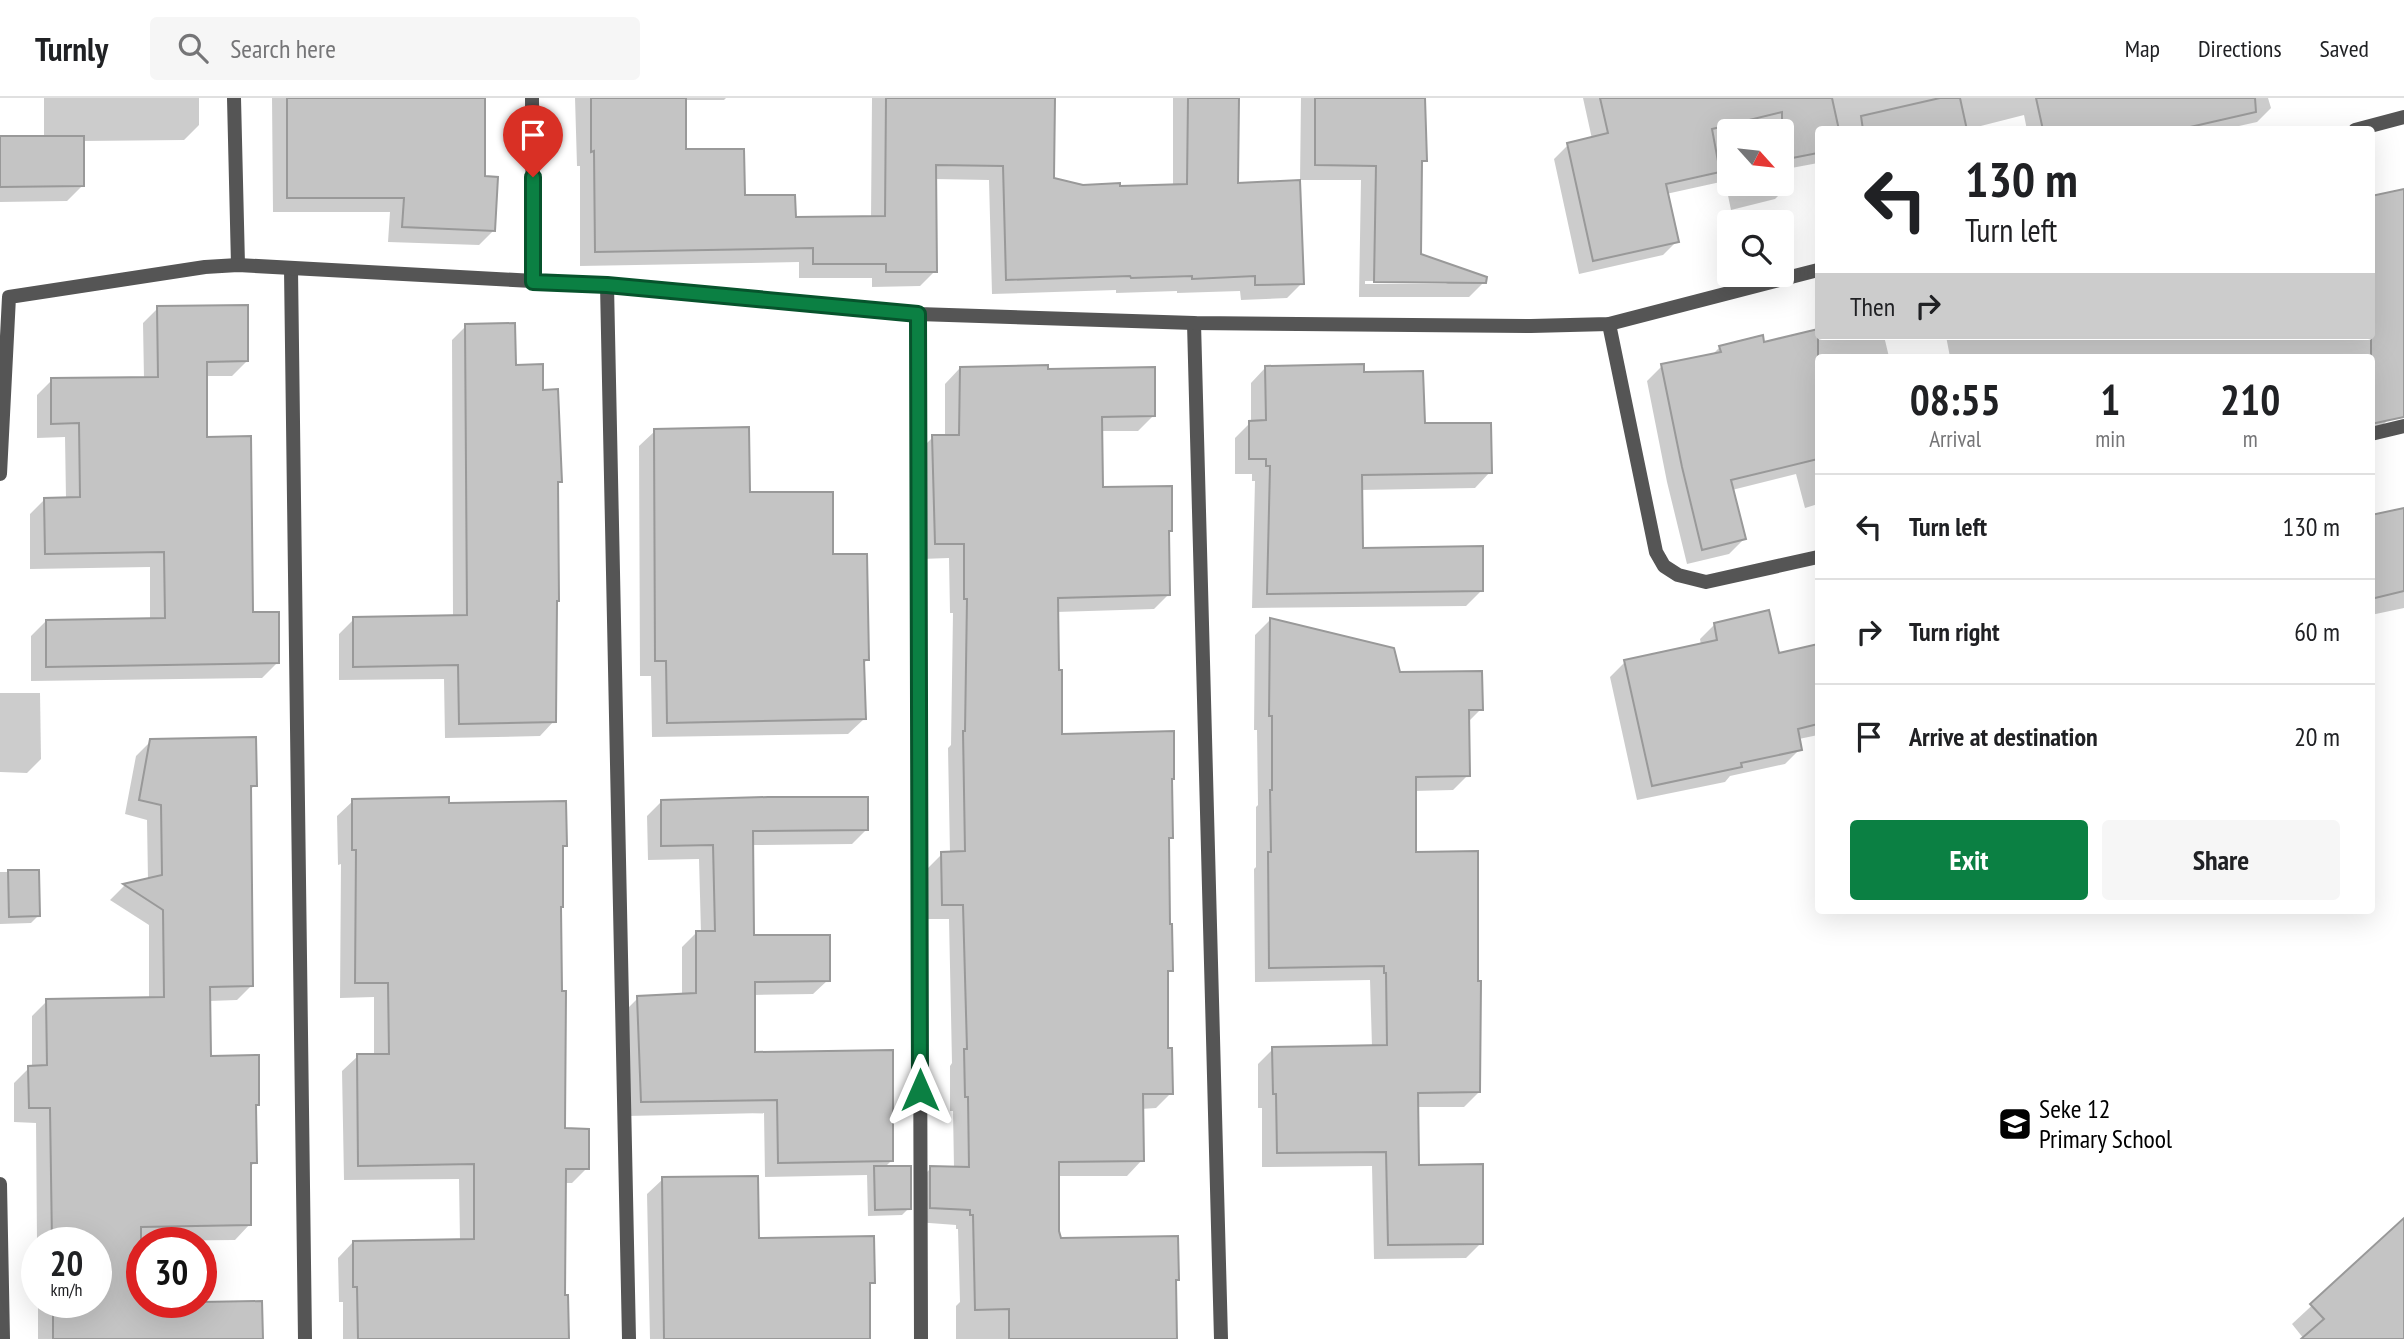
<!DOCTYPE html>
<html lang="en">
<head>
<meta charset="utf-8">
<style>
  body { margin:0; font-family:"PT Sans Narrow",sans-serif; background:#f6f6f6; color:#202124; height:100vh; display:flex; flex-direction:column; font-size:26px; white-space:nowrap }
  * { box-sizing:border-box; margin:0 }
  p { font-size:23px; color:#757577 }
  .icon { flex:none; width:38px; height:38px; fill:none; stroke:currentColor; stroke-width:2; stroke-linecap:round; stroke-linejoin:round }
  .map { position:relative; flex:1; overflow:hidden }
  .drawer { position:absolute; left:1815px; top:256px; width:560px; height:560px; display:flex; flex-direction:column; background:#fff; border-radius:7px; box-shadow:0 7px 28px #0002 }
  .drawer>* { flex:none }
  .hud { position:absolute; left:1815px; top:28px; width:560px; height:214px; border-radius:7px; box-shadow:0 7px 28px #0002; background:#fff; color:#202124; overflow:hidden }
  .needle { width:46px; rotate:117deg }
  .buttons { position:absolute; left:1717px; top:21px; display:grid; gap:14px }
  .buttons a { display:grid; place-items:center; width:77px; height:77px; border-radius:7px; background:#fff; box-shadow:0 7px 28px #0002; font-size:35px }
  .speed { position:absolute; left:21px; top:1129px; display:flex; gap:14px; font-size:35px; font-weight:700; text-align:center }
  .speed>* { display:grid; place-content:center; width:91px; height:91px; border-radius:50%; background:#fff; box-shadow:0 7px 28px #0002; line-height:1 }
  .speed small { font-size:18px; font-weight:400 }
  .speed .limit { border:10px solid #d22; background:#fff; color:#111 }
  .pin { position:absolute; display:grid; place-items:center; width:60px; height:60px; color:#fff; margin:-72px -30px; border-radius:50% 50% 50% 0; rotate:-45deg; box-shadow:0 0 7px #0007 }
  .pin .icon { rotate:45deg }
  .me { position:absolute; width:77px; margin:-38px; rotate:0deg; stroke-linejoin:round; filter:drop-shadow(0 0 5px #0008) }
  .turn { display:flex; align-items:center; gap:24px; height:147px; padding:0 35px; font-size:32px }
  .turn .icon { width:91px; height:91px; stroke-width:2.5 }
  .turn b { display:block; font-size:49px; line-height:60px }
  .then { display:flex; align-items:center; height:66px; padding:0 35px; background:#0003; gap:14px; font-size:26px }
  .eta { display:flex; justify-content:space-evenly; align-items:center; height:119px; text-align:center }
  .eta b { font-size:42px; font-weight:600; line-height:49px }
  .button { display:flex; gap:14px; margin-top:auto; padding:14px 35px }
  .button a { flex:1; height:80px; border-radius:7px; background:#0b8043; color:#fff; font-size:28px; font-weight:600; line-height:80px; text-align:center }
  .button a+a { background:#f6f6f6; color:#202124 }
  ul { padding:0; list-style:none }
  li { display:flex; align-items:center; gap:21px; height:105px; padding:0 35px; border-top:2px solid #e0e0e0 }
  li div { flex:1 }
  li b { display:block; font-size:26px }
  li em { font-style:normal }
  header { display:flex; align-items:center; gap:42px; box-sizing:border-box; height:98px; padding:0 35px; background:#fff; border-bottom:2px solid #e0e0e0 }
  header strong { font-size:33px }
  nav { display:flex; gap:38px; margin-inline-start:auto; font-size:24px }
  .search { width:490px; height:63px; background:#f6f6f6; display:flex; align-items:center; gap:18px; box-sizing:border-box; padding:0 24px; border-radius:7px; color:#757577; font-size:26px }
  .map>svg:first-child { display:block }
  .shadow { fill:#0003; fill-rule:evenodd }
  .building { fill:#c4c4c4; stroke:#999; stroke-width:2 }
  .lines { fill:none; stroke-linecap:round; stroke-linejoin:round }
  .minor { stroke:#555; stroke-width:14 }
  .route-casing { stroke:#07532c; stroke-width:18 }
  .route { stroke:#0b8043; stroke-width:12 }
  .labels { text-anchor:middle; stroke-width:6; stroke-linejoin:round; paint-order:stroke }
  .poi-label { font-size:26px; fill:#000; stroke:#fff; text-anchor:start }
</style>
</head>
<body>
<header>
<strong>Turnly</strong>
<div class="search"><svg class="icon" aria-label="search" viewBox="0 0 24 24"><circle cx="10" cy="10" r="6"/><path d="M15 15l6 6"/></svg>Search here</div>
<nav><a>Map</a><a>Directions</a><a>Saved</a></nav>
</header>
<div class="map">
<svg width="2404" height="1241" viewBox="0 0 2404 1241">
  <rect width="100%" height="100%" fill="#fff"/>
  <g class="shadow">
    <path d="M 44,0 L 199,0 L 199,27 L 184,42 L 83,43 L 82,88 L 67,103 L 0,104 L 0,40 L 44,40 Z"/>
    <path d="M 272,0 L 484,0 L 483,80 L 494,132 L 479,147 L 388,144 L 390,114 L 273,114 Z"/>
    <path d="M 575,0 L 726,0 L 724,2 L 685,2 L 685,53 L 744,99 L 794,120 L 871,120 L 872,0 L 1053,0 L 1052,81 L 1083,88 L 1173,88 L 1173,0 L 1237,0 L 1236,87 L 1302,185 L 1287,200 L 1241,202 L 1240,193 L 1177,195 L 1177,193 L 1116,195 L 1116,192 L 992,196 L 989,82 L 934,81 L 935,173 L 920,188 L 872,189 L 872,180 L 799,180 L 799,164 L 580,168 L 580,68 L 577,68 Z"/>
    <path d="M 1301,0 L 1423,0 L 1425,62 L 1421,67 L 1419,158 L 1484,184 L 1469,199 L 1359,199 L 1361,82 L 1300,82 ZM 1365,183 L 1441,183 L 1448,186 L 1365,186 Z"/>
    <path d="M 1583,0 L 2268,0 L 2271,10 L 2257,24 L 2221,32 L 2027,32 L 2024,17 L 1965,32 L 1818,32 L 1818,65 L 1786,71 L 1789,87 L 1775,101 L 1731,112 L 1725,83 L 1666,96 L 1677,143 L 1663,157 L 1579,176 L 1554,61 L 1568,47 L 1592,41 ZM 1729,33 L 1782,33 L 1782,86 L 1729,86 Z"/>
    <path d="M 2404,92 L 2404,278 L 2390,320 L 2375,335 L 2371,337 L 2371,259 L 1950,259 L 1946,238 L 2371,238 Z"/>
    <path d="M 158,210 L 247,263 L 232,278 L 206,278 L 205,341 L 251,516 L 277,565 L 262,580 L 31,583 L 31,538 L 46,523 L 150,522 L 150,469 L 30,471 L 30,416 L 45,401 L 66,401 L 65,339 L 37,340 L 37,297 L 52,282 L 144,281 L 143,225 Z"/>
    <path d="M 466,228 L 541,293 L 560,383 L 556,387 L 558,503 L 555,505 L 554,623 L 540,638 L 445,640 L 444,581 L 339,582 L 339,536 L 354,521 L 453,519 L 452,242 Z"/>
    <path d="M 1818,232 L 1818,238 L 1884,238 L 1889,259 L 1818,259 L 1818,406 L 1805,410 L 1796,376 L 1732,392 L 1744,441 L 1729,456 L 1687,466 L 1667,384 L 1647,283 L 1662,268 L 1712,257 L 1720,249 L 1763,246 Z"/>
    <path d="M 1266,269 L 1362,276 L 1423,327 L 1490,374 L 1475,390 L 1360,392 L 1361,452 L 1481,493 L 1466,508 L 1252,510 L 1255,383 L 1252,383 L 1252,376 L 1235,376 L 1235,340 L 1251,324 L 1251,285 Z"/>
    <path d="M 960,270 L 1046,272 L 1153,318 L 1138,333 L 1100,333 L 1101,391 L 1171,432 L 1168,435 L 1169,496 L 1154,511 L 1056,514 L 1061,637 L 1171,739 L 1168,743 L 1171,872 L 1166,877 L 1167,952 L 1171,995 L 1156,1010 L 1141,1011 L 1142,1062 L 1127,1078 L 1057,1078 L 1057,1133 L 1059,1141 L 1178,1181 L 1174,1184 L 1175,1241 L 956,1241 L 956,1208 L 960,1204 L 958,1131 L 956,1131 L 956,1127 L 916,1124 L 916,1085 L 931,1070 L 954,1070 L 953,1013 L 950,1013 L 950,968 L 952,965 L 949,821 L 927,821 L 927,771 L 942,756 L 950,756 L 948,650 L 951,647 L 953,515 L 950,515 L 949,460 L 921,461 L 918,354 L 933,339 L 945,339 L 945,286 Z"/>
    <path d="M 655,333 L 748,396 L 831,458 L 868,561 L 863,566 L 864,621 L 848,636 L 652,639 L 651,578 L 640,578 L 639,348 Z"/>
    <path d="M 2404,412 L 2404,510 L 2371,517 L 2371,419 Z"/>
    <path d="M 1270,522 L 1481,611 L 1468,624 L 1468,677 L 1453,692 L 1414,693 L 1414,756 L 1479,994 L 1464,1009 L 1416,1009 L 1417,1069 L 1481,1145 L 1466,1160 L 1374,1161 L 1372,1068 L 1262,1069 L 1262,1010 L 1258,1010 L 1258,966 L 1273,951 L 1372,949 L 1370,882 L 1255,884 L 1254,771 L 1256,769 L 1256,709 L 1258,707 L 1257,632 L 1254,632 L 1255,537 Z"/>
    <path d="M 1715,526 L 1777,557 L 1818,548 L 1818,637 L 1799,641 L 1800,651 L 1785,666 L 1730,678 L 1725,684 L 1637,702 L 1610,579 L 1625,564 L 1701,547 L 1700,541 Z"/>
    <path d="M 0,595 L 40,595 L 41,661 L 27,675 L 0,674 Z"/>
    <path d="M 151,643 L 255,687 L 249,693 L 252,887 L 237,902 L 209,903 L 209,959 L 258,1006 L 254,1010 L 255,1064 L 250,1069 L 250,1126 L 235,1142 L 139,1143 L 139,1206 L 261,1241 L 38,1241 L 38,1204 L 96,1204 L 96,1144 L 37,1144 L 36,1025 L 14,1024 L 14,985 L 29,970 L 32,969 L 32,918 L 47,903 L 149,901 L 149,827 L 110,802 L 124,788 L 148,783 L 147,722 L 125,716 L 136,658 Z"/>
    <path d="M 353,703 L 447,707 L 565,747 L 562,751 L 562,809 L 560,811 L 563,1032 L 587,1070 L 572,1085 L 564,1085 L 563,1199 L 567,1241 L 343,1241 L 343,1204 L 339,1204 L 338,1160 L 353,1144 L 460,1143 L 459,1081 L 344,1082 L 342,973 L 358,958 L 374,957 L 374,899 L 340,900 L 341,766 L 338,767 L 337,718 Z"/>
    <path d="M 662,703 L 867,731 L 852,746 L 752,747 L 753,839 L 828,882 L 813,896 L 753,897 L 754,956 L 891,1063 L 884,1070 L 909,1110 L 902,1117 L 868,1118 L 867,1077 L 765,1079 L 764,1015 L 627,1018 L 624,914 L 638,900 L 682,898 L 682,849 L 696,835 L 701,835 L 699,761 L 648,762 L 647,718 Z"/>
    <path d="M 0,774 L 38,774 L 38,818 L 31,825 L 0,826 Z"/>
    <path d="M 663,1081 L 757,1142 L 873,1184 L 868,1190 L 868,1241 L 650,1241 L 647,1096 Z"/>
    <path d="M 2404,1122 L 2404,1241 L 2304,1241 L 2292,1226 Z"/>
  </g>
  <g class="building">
    <path d="M 287,0 L 485,0 L 485,78 L 498,79 L 495,133 L 402,129 L 404,100 L 287,100 Z"/>
    <path d="M 591,0 L 686,0 L 686,51 L 744,51 L 745,97 L 795,97 L 796,119 L 885,118 L 886,0 L 1055,0 L 1054,80 L 1083,87 L 1120,85 L 1120,88 L 1187,86 L 1188,0 L 1239,0 L 1238,85 L 1300,82 L 1304,186 L 1255,187 L 1255,178 L 1192,181 L 1192,178 L 1131,180 L 1130,178 L 1006,182 L 1003,68 L 936,67 L 937,174 L 886,174 L 886,166 L 813,166 L 813,150 L 595,154 L 594,53 L 591,54 Z"/>
    <path d="M 1315,0 L 1425,0 L 1427,63 L 1422,63 L 1421,156 L 1487,179 L 1486,185 L 1374,184 L 1376,68 L 1315,67 Z"/>
    <path d="M 1600,0 L 1832,0 L 1839,32 L 1818,32 L 1818,55 L 1782,62 L 1782,14 L 1712,31 L 1720,74 L 1666,86 L 1679,144 L 1593,163 L 1567,45 L 1608,35 Z"/>
    <path d="M 1940,0 L 1960,0 L 1967,32 L 1863,32 L 1861,18 Z"/>
    <path d="M 2036,0 L 2255,0 L 2256,14 L 2177,32 L 2043,32 Z"/>
    <path d="M 0,38 L 84,38 L 84,88 L 0,89 Z"/>
    <path d="M 2404,91 L 2404,319 L 2371,326 L 2371,98 Z"/>
    <path d="M 248,207 L 248,263 L 207,264 L 207,339 L 251,338 L 253,514 L 279,514 L 279,565 L 46,569 L 46,522 L 165,520 L 164,454 L 45,456 L 44,400 L 80,399 L 79,325 L 51,326 L 51,280 L 158,279 L 157,208 Z"/>
    <path d="M 515,225 L 516,267 L 543,266 L 543,292 L 558,291 L 562,384 L 558,384 L 559,503 L 557,503 L 556,624 L 459,626 L 458,567 L 353,569 L 353,519 L 467,517 L 465,226 Z"/>
    <path d="M 1818,231 L 1818,361 L 1731,382 L 1746,441 L 1702,452 L 1682,369 L 1661,266 L 1721,254 L 1719,248 L 1763,237 L 1764,244 Z"/>
    <path d="M 1364,266 L 1364,274 L 1423,273 L 1425,325 L 1491,325 L 1492,375 L 1362,377 L 1363,450 L 1483,448 L 1483,493 L 1267,496 L 1270,368 L 1266,368 L 1266,361 L 1249,361 L 1249,323 L 1266,322 L 1265,268 Z"/>
    <path d="M 1048,267 L 1048,271 L 1155,269 L 1155,318 L 1102,319 L 1103,389 L 1172,388 L 1172,433 L 1169,433 L 1170,497 L 1058,500 L 1059,572 L 1062,572 L 1062,636 L 1174,633 L 1174,681 L 1172,681 L 1173,740 L 1169,740 L 1170,826 L 1172,826 L 1173,873 L 1168,873 L 1168,950 L 1172,950 L 1173,996 L 1143,996 L 1144,1063 L 1059,1064 L 1059,1133 L 1061,1140 L 1178,1138 L 1179,1182 L 1176,1182 L 1177,1241 L 1009,1241 L 1009,1211 L 975,1212 L 973,1117 L 970,1117 L 970,1112 L 930,1110 L 930,1068 L 969,1069 L 968,999 L 965,999 L 964,951 L 967,951 L 963,807 L 942,807 L 941,754 L 965,753 L 963,633 L 965,633 L 967,501 L 964,501 L 964,446 L 935,446 L 932,337 L 959,337 L 960,269 Z"/>
    <path d="M 749,329 L 750,394 L 833,394 L 833,456 L 867,456 L 869,562 L 864,562 L 866,621 L 667,625 L 666,563 L 655,563 L 654,331 Z"/>
    <path d="M 2404,410 L 2404,493 L 2371,501 L 2371,417 Z"/>
    <path d="M 1769,512 L 1779,555 L 1818,546 L 1818,626 L 1798,631 L 1802,652 L 1741,665 L 1742,669 L 1652,688 L 1624,562 L 1717,542 L 1714,525 Z"/>
    <path d="M 1270,520 L 1394,550 L 1400,574 L 1482,573 L 1483,612 L 1469,612 L 1470,678 L 1416,679 L 1416,754 L 1478,753 L 1478,883 L 1481,883 L 1480,994 L 1418,995 L 1419,1067 L 1483,1066 L 1483,1146 L 1388,1147 L 1386,1054 L 1277,1055 L 1276,996 L 1273,996 L 1272,949 L 1387,947 L 1386,875 L 1384,875 L 1384,868 L 1269,870 L 1268,754 L 1271,754 L 1270,692 L 1272,692 L 1272,618 L 1269,618 Z"/>
    <path d="M 256,639 L 257,688 L 251,688 L 253,888 L 210,889 L 211,958 L 259,957 L 259,1007 L 256,1007 L 257,1065 L 251,1065 L 251,1127 L 141,1129 L 141,1205 L 262,1203 L 263,1241 L 53,1241 L 53,1204 L 96,1204 L 96,1144 L 52,1144 L 50,1010 L 29,1010 L 28,968 L 47,967 L 46,901 L 164,899 L 163,812 L 123,786 L 162,777 L 161,707 L 139,702 L 150,641 Z"/>
    <path d="M 449,699 L 449,705 L 566,703 L 567,748 L 563,748 L 563,809 L 561,809 L 562,893 L 566,893 L 565,1030 L 589,1031 L 589,1071 L 566,1071 L 565,1197 L 568,1197 L 569,1241 L 358,1241 L 357,1189 L 353,1189 L 353,1143 L 474,1141 L 474,1066 L 358,1068 L 357,956 L 389,956 L 388,885 L 355,885 L 356,752 L 352,752 L 352,701 Z"/>
    <path d="M 768,699 L 868,699 L 868,732 L 753,733 L 754,837 L 830,837 L 830,883 L 755,884 L 755,954 L 893,952 L 893,1063 L 778,1065 L 777,1002 L 641,1004 L 637,898 L 696,895 L 696,833 L 715,833 L 713,747 L 661,748 L 661,702 Z"/>
    <path d="M 8,772 L 39,772 L 40,818 L 9,819 Z"/>
    <path d="M 874,1068 L 911,1068 L 911,1111 L 875,1112 Z"/>
    <path d="M 758,1078 L 759,1140 L 874,1138 L 875,1185 L 870,1185 L 870,1241 L 664,1241 L 662,1079 Z"/>
    <path d="M 2404,1120 L 2404,1241 L 2301,1241 L 2324,1221 L 2310,1206 Z"/>
  </g>
  <g class="lines">
    <g class="minor">
      <path d="M 234,0 L 238,167"/>
      <path d="M 532,0 L 533,184"/>
      <path d="M 2355,32 L 2404,19"/>
      <path d="M 291,171 L 305,1241"/>
      <path d="M 607,187 L 629,1241"/>
      <path d="M 918,216 L 921,1241"/>
      <path d="M 1194,225 L 1221,1241"/>
      <path d="M 1609,226 L 1656,454 L 1664,468 L 1678,477 L 1706,484 L 1818,459"/>
      <path d="M 2371,336 L 2404,328"/>
      <path d="M 0,376 L 9,199 L 205,169 L 238,167 L 607,187 L 918,216 L 1194,225 L 1531,228 L 1609,226 L 1818,172"/>
      <path d="M 0,1086 L 3,1241"/>
    </g>
  </g>
  <g class="lines">
    <defs>
      <path id="route" d="M 533,79 L 533,184 L 607,187 L 918,216 L 920,992"/>
    </defs>
    <use href="#route" class="route-casing"/>
    <use href="#route" class="route"/>
  </g>
  <defs>
    <symbol id="school-square" viewBox="-11 -11 22 22"><rect x="-9" y="-9" width="18" height="18" rx="4" fill="#000" stroke="#fff"/><path d="M0-5L7-2L0 1L-7-2ZM-4 1L0 2.5L4 1V4Q0 6-4 4Z" fill="#fff"/></symbol>
  </defs>
  <g fill-rule="evenodd">
    <use href="#school-square" x="1996" y="1007" width="38" height="38"/>
  </g>
  <g class="labels">
    <g class="poi-label">
      <text x="2039" y="1020">Seke 12<tspan x="2039" dy="30">Primary School</tspan></text>
    </g>
  </g>
</svg>
<div class="buttons">
<a><svg class="needle" viewBox="-14 -14 28 28"><path d="M0-13l5 13h-10z" fill="#e53935"/><path d="M0 13l5-13h-10z" fill="#757577"/></svg></a>
<a><svg class="icon" aria-label="search" viewBox="0 0 24 24"><circle cx="10" cy="10" r="6"/><path d="M15 15l6 6"/></svg></a>
</div>
<div class="speed"><div>20<small>km/h</small></div><div class="limit">30</div></div>
<div class="pin" style="left:533px;top:79px;background:#d93025"><svg class="icon" aria-label="arrive" viewBox="0 0 24 24"><path d="M6 21V4h12l-3 4 3 4H6"/></svg></div>
<svg class="me" style="left:920px;top:992px" viewBox="-20 -20 40 40"><path d="M0-17L14 15 0 8-14 15z" fill="#0b8043" stroke="#fff" stroke-width="4"/></svg>
<div class="hud">
<div class="turn"><svg class="icon" aria-label="left" viewBox="0 0 24 24"><path d="M17 20v-9H6M10 6l-5 5 5 5"/></svg><div><b>130 m</b>Turn left</div></div>
<div class="then">Then<svg class="icon" aria-label="right" viewBox="0 0 24 24"><path d="M7 20v-9h11M14 6l5 5-5 5"/></svg></div>
</div>
<section class="drawer">
<div class="eta">
<div><b>08:55</b><p>Arrival</p></div>
<div><b>1</b><p>min</p></div>
<div><b>210</b><p>m</p></div>
</div>
<ul>
<li><svg class="icon" aria-label="left" viewBox="0 0 24 24"><path d="M17 20v-9H6M10 6l-5 5 5 5"/></svg><div><b>Turn left</b></div><em>130 m</em></li>
<li><svg class="icon" aria-label="right" viewBox="0 0 24 24"><path d="M7 20v-9h11M14 6l5 5-5 5"/></svg><div><b>Turn right</b></div><em>60 m</em></li>
<li><svg class="icon" aria-label="arrive" viewBox="0 0 24 24"><path d="M6 21V4h12l-3 4 3 4H6"/></svg><div><b>Arrive at destination</b></div><em>20 m</em></li>
</ul>
<div class="button"><a>Exit</a><a>Share</a></div>
</section>
</div>
</body>
</html>
